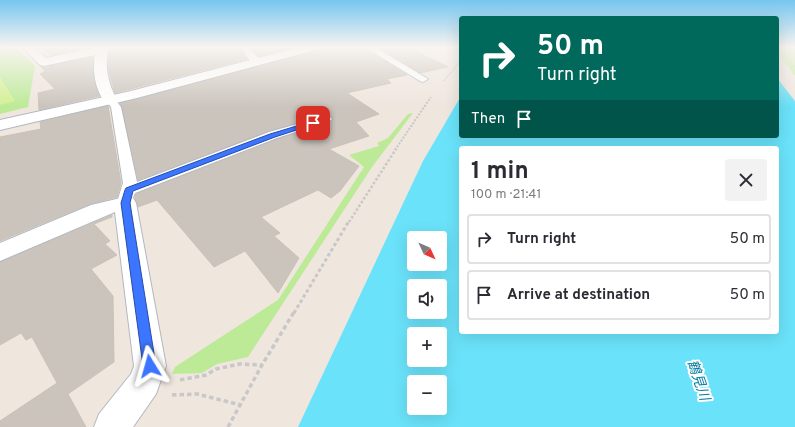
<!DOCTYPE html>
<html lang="en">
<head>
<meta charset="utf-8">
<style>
  body { margin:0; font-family:Overpass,"Noto Sans JP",sans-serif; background:#f2f2f3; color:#2b2b33; height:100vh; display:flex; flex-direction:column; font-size:15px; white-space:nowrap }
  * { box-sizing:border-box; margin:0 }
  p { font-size:13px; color:#7c7c81 }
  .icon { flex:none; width:22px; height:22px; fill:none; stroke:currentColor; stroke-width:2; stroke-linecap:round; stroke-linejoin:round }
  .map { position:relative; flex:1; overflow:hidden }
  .drawer { position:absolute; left:459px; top:146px; width:320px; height:188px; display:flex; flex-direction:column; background:#fff; border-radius:4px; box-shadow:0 4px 16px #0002 }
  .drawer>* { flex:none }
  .guide { position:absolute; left:459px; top:16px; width:320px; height:122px; border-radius:4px; box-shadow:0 4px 16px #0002; background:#00695c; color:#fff; overflow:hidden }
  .needle { width:26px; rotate:134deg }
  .fabs { position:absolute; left:407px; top:231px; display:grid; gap:8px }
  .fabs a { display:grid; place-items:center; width:40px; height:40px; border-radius:4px; background:#fff; box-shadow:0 4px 16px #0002; font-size:20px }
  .pin { position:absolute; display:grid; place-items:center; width:34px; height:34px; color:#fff; margin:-17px; border-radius:8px; box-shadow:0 2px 6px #0006 }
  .me { position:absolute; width:44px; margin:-22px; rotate:352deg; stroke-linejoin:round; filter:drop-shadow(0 0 3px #0008) }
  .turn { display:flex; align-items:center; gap:14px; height:84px; padding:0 12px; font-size:18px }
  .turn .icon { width:52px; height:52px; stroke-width:2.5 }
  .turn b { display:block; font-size:28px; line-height:34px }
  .then { display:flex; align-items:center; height:38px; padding:0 12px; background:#0003; gap:8px; font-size:15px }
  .round { display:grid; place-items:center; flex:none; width:42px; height:42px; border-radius:4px; background:#f2f2f3 }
  .summary { display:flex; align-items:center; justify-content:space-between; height:68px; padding:0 12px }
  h1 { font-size:24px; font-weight:700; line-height:30px }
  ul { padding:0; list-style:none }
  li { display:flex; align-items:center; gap:12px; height:50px; margin:0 8px 6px; padding:0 4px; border:2px solid #e1e1e2; border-radius:4px }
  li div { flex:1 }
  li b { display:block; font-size:15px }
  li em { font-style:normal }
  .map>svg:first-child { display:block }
  .green { fill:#bcea97 }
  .pitch { fill:#d3f192 }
  .water { fill:#6ae2f9; fill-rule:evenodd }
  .building { fill:#cbc4bd; stroke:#cbc2b7 }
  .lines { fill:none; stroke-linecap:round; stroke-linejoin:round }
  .service-casing { stroke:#b2b7c1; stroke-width:2 }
  .minor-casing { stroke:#b2b7c1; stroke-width:2 }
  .tertiary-casing { stroke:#b2b7c1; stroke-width:2 }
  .path-far4 { stroke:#c8c8c8; stroke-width:1.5; stroke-dasharray:1.5 1; stroke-linecap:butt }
  .path-far3 { stroke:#c8c8c8; stroke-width:2; stroke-dasharray:2 1.5; stroke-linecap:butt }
  .path-far2 { stroke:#c8c8c8; stroke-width:2.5; stroke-dasharray:2.5 2; stroke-linecap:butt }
  .path-far1 { stroke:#c8c8c8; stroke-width:3; stroke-dasharray:3.5 2.5; stroke-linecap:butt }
  .path { stroke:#c8c8c8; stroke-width:3.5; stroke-dasharray:4.5 3; stroke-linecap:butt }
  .service { fill:#fff; fill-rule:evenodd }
  .minor { fill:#fff; fill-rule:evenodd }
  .tertiary { fill:#fff; fill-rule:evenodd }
  .route { fill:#3c75ff; stroke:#274ca6 }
  .labels { text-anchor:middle; stroke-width:4; stroke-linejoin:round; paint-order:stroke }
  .near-water-label { font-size:14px; font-style:italic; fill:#037da3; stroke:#fff }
</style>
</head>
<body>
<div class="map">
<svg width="795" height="427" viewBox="0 0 795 427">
  <rect width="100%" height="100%" fill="#efe6de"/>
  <g class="green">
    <path d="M 0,47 L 15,47 L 35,66 L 28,107 L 0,114 Z"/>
    <path d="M 777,47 L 795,47 L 795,76 L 777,52 Z"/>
    <path d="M 413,113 L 372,167 L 248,357 L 217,364 L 202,373 L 172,374 L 175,367 L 278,300 L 364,167 L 349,155 L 379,146 L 377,143 L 388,138 L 408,114 Z"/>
  </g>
  <path class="pitch" d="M 0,77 L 15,101 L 0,105 Z"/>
  <path class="water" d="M 777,78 L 795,101 L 795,427 L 298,427 L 423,161 L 461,96 L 461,136 L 777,136 ZM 461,148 L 777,148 L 777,332 L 461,332 ZM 414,238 L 440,238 L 440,264 L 414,264 ZM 414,286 L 440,286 L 440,312 L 414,312 ZM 414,334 L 440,334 L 440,360 L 414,360 ZM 414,382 L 440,382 L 440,408 L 414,408 Z"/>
  <g class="building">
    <path d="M 41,47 L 88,47 L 51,55 Z"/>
    <path d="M 110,47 L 241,47 L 247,59 L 115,93 L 108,68 Z"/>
    <path d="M 252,47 L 293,47 L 259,56 Z"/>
    <path d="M 321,47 L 363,47 L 407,75 L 387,79 L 391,83 L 347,93 L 379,114 L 356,122 L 369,136 L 329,149 L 359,166 L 340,191 L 331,198 L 318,190 L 261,217 L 280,233 L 274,236 L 299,258 L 278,293 L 245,251 L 214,267 L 157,200 L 138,207 L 135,198 L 136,194 L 278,139 L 330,122 L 333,118 L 326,115 L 269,131 L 138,180 L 122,107 L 120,103 L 319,50 Z"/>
    <path d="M 379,47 L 407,47 L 448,67 L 420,73 Z"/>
    <path d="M 93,57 L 94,80 L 99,96 L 39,110 L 38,93 L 55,89 L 40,74 L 45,71 L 40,66 L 44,67 Z"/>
    <path d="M 108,106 L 121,183 L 117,197 L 90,204 L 0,241 L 0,137 L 41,129 L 40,122 Z"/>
    <path d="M 112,215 L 112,217 L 94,224 L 110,241 L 105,244 L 117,255 L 91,269 L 113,296 L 114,362 L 68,394 L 86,427 L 0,427 L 0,421 L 57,383 L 32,337 L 26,340 L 21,333 L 0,345 L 0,262 Z"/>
  </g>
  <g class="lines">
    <defs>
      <g id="service">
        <path d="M 242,47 L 250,47 C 255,56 258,56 263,62 L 262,64 C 251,66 246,56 242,47 Z"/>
        <path d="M 364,47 L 375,47 L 428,79 L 423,82 L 420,81 Z"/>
        <path d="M 110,97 L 114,98 L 121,107 L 137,182 L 269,132 L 326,116 L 330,117 L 332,119 L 330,121 L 277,138 L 135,193 L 131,202 L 126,204 L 121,202 L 118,199 L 123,183 L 111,107 L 105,100 Z"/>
      </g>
      <g id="minor">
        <path d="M 22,47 L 34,47 L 46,58 L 97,47 L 109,47 C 104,66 108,83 117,100 L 115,103 L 110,104 L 105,103 C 95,89 92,71 95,55 L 44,66 L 40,65 Z"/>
        <path d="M 125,197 L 133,198 L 136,203 L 166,366 L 156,394 L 133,427 L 94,427 L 99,414 L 131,374 L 134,366 L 115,212 L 0,261 L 0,243 L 91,205 Z"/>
      </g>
      <path id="tertiary" d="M 300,47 L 320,47 L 319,49 L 137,98 L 0,130 L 0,120 L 131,91 Z"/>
    </defs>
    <use href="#service" class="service-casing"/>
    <use href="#minor" class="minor-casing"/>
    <use href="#tertiary" class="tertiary-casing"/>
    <g class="path-far4">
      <path d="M 781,47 L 795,67"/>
      <path d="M 444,81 L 461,60"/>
    </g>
    <path class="path-far3" d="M 395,150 L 431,97"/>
    <path class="path-far2" d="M 349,222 L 396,149"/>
    <path class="path-far1" d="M 294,313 L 349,221"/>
    <g class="path">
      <path d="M 180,380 L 206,375 L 216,369 L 240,364 L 262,365"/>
      <path d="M 172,395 L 197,394 L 241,405"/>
      <path d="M 228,427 L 262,365 L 294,312"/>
    </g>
    <use href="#service" class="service"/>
    <use href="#minor" class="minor"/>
    <use href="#tertiary" class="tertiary"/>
  </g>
  <linearGradient id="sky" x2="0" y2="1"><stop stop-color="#75c6ef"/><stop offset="0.44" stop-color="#f8f4f0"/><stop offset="1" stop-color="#f8f4f0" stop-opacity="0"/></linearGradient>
  <rect width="795" height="107" fill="url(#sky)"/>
  <path class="route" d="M 313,121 L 315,121 L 315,124 L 275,137 L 133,191 L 130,203 L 156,366 L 155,370 L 150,372 L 145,370 L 143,366 L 121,203 L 125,190 L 126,188 L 270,134 Z"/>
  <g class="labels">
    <g class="near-water-label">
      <text transform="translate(699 380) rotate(71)" y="5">鶴見川</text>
    </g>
  </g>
</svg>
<div class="fabs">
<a><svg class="needle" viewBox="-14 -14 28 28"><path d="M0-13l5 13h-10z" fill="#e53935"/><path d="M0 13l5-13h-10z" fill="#7c7c81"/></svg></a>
<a><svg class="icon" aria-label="sound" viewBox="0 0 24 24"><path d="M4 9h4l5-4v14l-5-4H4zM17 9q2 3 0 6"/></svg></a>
<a>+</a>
<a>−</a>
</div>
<div class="pin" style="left:313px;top:123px;background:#d93025"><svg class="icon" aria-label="arrive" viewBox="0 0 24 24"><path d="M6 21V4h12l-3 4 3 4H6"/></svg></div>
<svg class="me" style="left:150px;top:366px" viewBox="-20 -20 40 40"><path d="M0-17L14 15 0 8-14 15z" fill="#3c75ff" stroke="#fff" stroke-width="4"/></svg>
<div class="guide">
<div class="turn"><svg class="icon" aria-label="right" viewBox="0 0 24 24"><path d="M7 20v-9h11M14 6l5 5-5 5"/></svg><div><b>50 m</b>Turn right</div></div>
<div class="then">Then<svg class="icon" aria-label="arrive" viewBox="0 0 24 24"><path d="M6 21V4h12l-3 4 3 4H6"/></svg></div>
</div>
<section class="drawer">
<div class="summary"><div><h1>1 min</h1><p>100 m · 21:41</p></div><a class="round"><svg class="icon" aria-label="close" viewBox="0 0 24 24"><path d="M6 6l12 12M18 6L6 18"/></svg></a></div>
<ul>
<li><svg class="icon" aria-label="right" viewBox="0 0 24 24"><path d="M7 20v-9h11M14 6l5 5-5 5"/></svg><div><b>Turn right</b></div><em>50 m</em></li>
<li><svg class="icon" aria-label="arrive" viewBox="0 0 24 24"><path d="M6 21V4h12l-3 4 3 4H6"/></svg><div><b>Arrive at destination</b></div><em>50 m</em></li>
</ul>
</section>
</div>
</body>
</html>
